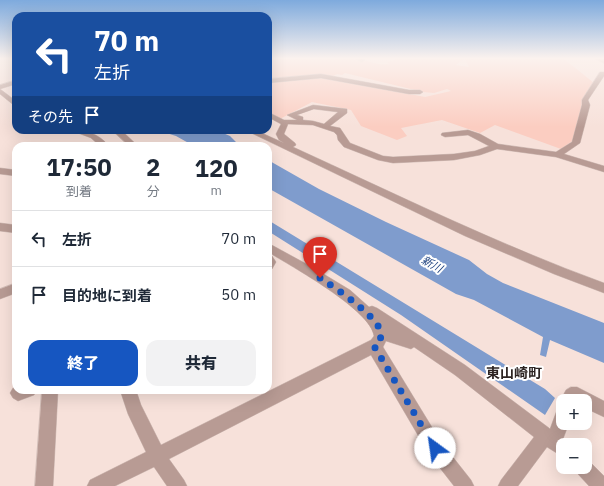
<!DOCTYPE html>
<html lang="ja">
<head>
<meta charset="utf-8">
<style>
  body { margin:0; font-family:"IBM Plex Sans","Noto Sans JP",sans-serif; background:#f2f2f3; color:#1f2937; height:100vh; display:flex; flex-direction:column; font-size:15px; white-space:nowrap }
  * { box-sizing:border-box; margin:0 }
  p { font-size:13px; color:#747a83 }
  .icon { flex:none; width:22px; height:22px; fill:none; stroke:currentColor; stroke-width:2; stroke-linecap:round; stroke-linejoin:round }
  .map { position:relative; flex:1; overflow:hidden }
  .drawer { position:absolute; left:12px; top:142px; width:260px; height:252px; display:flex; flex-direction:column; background:#fff; border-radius:12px; box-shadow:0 4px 16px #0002 }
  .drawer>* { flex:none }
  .hud { position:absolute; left:12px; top:12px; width:260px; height:122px; border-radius:12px; box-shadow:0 4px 16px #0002; background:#1a4fa0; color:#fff; overflow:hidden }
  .tools { position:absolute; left:556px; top:394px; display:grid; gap:8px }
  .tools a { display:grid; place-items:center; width:36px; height:36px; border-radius:8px; background:#fff; box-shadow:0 4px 16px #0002; font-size:20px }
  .pin { position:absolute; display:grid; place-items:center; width:34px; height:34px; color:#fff; margin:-41px -17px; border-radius:50% 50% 50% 0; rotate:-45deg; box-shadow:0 0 4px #0007 }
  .pin .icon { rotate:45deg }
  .me { position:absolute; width:44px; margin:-22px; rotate:329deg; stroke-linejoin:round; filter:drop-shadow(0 0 3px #0008) }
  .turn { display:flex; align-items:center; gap:14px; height:84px; padding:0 16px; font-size:18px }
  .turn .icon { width:52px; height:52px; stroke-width:2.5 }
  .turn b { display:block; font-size:28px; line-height:34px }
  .then { display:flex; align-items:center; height:38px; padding:0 16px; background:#0003; gap:8px; font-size:15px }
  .eta { display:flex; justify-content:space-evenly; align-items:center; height:68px; text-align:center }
  .eta b { font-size:24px; font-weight:800; line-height:28px }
  .primary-button { display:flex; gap:8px; margin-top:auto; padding:8px 16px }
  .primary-button a { flex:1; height:46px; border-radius:12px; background:#1656c1; color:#fff; font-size:16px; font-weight:800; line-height:46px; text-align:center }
  .primary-button a+a { background:#f2f2f3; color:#1f2937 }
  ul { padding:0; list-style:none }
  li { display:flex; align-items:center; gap:12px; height:56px; padding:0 16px; border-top:1px solid #e0e1e3 }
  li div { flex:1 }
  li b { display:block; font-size:15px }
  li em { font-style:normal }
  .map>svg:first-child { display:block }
  .green { fill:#fbcdc1; fill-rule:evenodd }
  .water { fill:#7f9ccd }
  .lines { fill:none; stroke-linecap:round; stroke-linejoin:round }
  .minor-casing { stroke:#d3bfb9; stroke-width:1 }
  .minor { fill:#b89b94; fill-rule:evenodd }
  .route { stroke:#1656c1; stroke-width:7; stroke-dasharray:0 12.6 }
  .labels { text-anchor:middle; stroke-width:4; stroke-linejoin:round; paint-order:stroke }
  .water-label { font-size:11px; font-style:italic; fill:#214481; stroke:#fff }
  .near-quarter-label { font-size:14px; font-weight:bold; fill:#2d2422; stroke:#fff }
</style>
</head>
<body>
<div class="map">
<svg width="604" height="486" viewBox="0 0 604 486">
  <rect width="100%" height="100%" fill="#f7e1da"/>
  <path class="green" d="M 268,59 L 353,59 L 358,61 L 355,59 C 368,59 376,66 389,64 L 387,62 L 397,59 L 464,59 L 456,65 L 469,67 L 465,59 L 564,59 L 594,83 L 583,106 L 574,140 L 561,149 L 495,125 L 480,133 L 442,120 L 401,128 L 407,136 L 397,140 L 361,126 L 351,110 L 312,102 L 278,120 L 268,113 ZM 345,73 L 423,92 L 434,93 L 447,89 L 451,91 L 425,97 L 329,78 L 337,74 L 342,75 Z"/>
  <g class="water">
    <path d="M 157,130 L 216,130 L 230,136 L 240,146 L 194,146 L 176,136 Z"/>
    <path d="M 268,160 L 319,189 L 386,222 L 469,260 L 487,274 L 503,283 L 604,323 L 604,363 L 550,340 L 546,357 L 540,355 L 543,337 L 474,300 L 456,294 L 268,188 Z"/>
    <path d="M 268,220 L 545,389 L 555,398 L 545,415 L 401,315 L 268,231 Z"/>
  </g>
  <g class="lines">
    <defs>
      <g id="minor">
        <path d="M 356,59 L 364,59 L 365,60 L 362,62 Z"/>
        <path d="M 596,59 L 604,59 L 604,63 Z"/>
        <path d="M 600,72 L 604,72 L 604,76 L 588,100 L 590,105 L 580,143 L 564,154 L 604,166 L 604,172 L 556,157 L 497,149 L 480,155 L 454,160 L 393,163 L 378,160 L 344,147 L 338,140 L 337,135 L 334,132 L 313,125 L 288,124 L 284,134 L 295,143 L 296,145 L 293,147 C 396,194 497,244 604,283 L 604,293 L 554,274 L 465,236 L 245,130 L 255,130 L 284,143 L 279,140 L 276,134 L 281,124 L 268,117 L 268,112 L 284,120 L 297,120 L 287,115 L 313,105 L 347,109 L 347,113 L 330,126 L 340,128 L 350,143 L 383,156 L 393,157 L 454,154 L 475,151 L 489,146 L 468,135 L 445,137 L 441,135 L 442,133 L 468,130 L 480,134 L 498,144 L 556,152 L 572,142 L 582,105 L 582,100 ZM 314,109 L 338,112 L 324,124 L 313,121 L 303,120 L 303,117 L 297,115 Z"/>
        <path d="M 321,74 L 409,90 L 420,90 L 423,92 L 420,94 L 409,94 L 321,78 L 268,83 L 268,79 Z"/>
        <path d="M 16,80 L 16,84 L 0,89 L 0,85 Z"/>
        <path d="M 0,89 L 16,101 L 16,107 L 0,94 Z"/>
        <path d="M 70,130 C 86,130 98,133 109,146 L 100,146 L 91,138 Z"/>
        <path d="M 112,130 L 121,130 L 138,146 L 129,146 Z"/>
        <path d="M 0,168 L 16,170 L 16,176 L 0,174 Z"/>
        <path d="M 0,223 L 16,225 L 16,233 L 0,231 Z"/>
        <path d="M 268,243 L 312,267 L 350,290 L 369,307 L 372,306 L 377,308 L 465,365 L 549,428 L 550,429 L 557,410 L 563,408 L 563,423 L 569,423 L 563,439 L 570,445 L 563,445 L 563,457 L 547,447 L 518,486 L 498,486 L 501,480 L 534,437 L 455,375 L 414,347 L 411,349 L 386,341 L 383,347 L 441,442 L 471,480 L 474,486 L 454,486 L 429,454 L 371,355 L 169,459 L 184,480 L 187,486 L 167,486 L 154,467 L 115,486 L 87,486 L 90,480 L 146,452 L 128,414 L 120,390 L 136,390 L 141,405 L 161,445 L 371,340 L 374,336 C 371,310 291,266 268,252 Z"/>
        <path d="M 268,254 L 272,256 L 276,262 L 272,269 L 268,271 Z"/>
        <path d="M 16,283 L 16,293 L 0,299 L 0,289 Z"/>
        <path d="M 16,386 L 16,390 L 37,390 L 34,395 L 18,401 L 13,398 L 10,393 L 13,388 Z"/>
        <path d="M 571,387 L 577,387 L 604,401 L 604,417 L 585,408 L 585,401 L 563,401 L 562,407 L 560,401 L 566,390 Z"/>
        <path d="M 42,390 L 58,390 L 53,486 L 35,486 Z"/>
        <path d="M 585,459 L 589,461 L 604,476 L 604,486 L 589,486 L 577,473 L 574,467 L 585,467 Z"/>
      </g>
    </defs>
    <use href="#minor" class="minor-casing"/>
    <use href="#minor" class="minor"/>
  </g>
  <linearGradient id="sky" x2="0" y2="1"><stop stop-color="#7eaadd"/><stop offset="0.46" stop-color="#fbf2ee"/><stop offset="1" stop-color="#fbf2ee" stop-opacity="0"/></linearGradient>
  <rect width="604" height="127" fill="url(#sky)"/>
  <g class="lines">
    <path class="route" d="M 320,278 C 334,287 379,317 381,333 C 382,338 378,343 374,346 L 435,448"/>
  </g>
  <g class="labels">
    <g class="water-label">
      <text transform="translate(432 264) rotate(29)" y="4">新川</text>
    </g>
    <g class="near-quarter-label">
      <text x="514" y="378">東山崎町</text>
    </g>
  </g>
</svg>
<div class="tools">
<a>+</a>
<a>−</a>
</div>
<div class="pin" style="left:320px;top:278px;background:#d93025"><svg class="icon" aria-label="arrive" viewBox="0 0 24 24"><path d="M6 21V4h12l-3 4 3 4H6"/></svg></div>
<svg class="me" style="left:435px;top:448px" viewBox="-20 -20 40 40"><circle r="19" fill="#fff"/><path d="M0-13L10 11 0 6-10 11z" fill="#1656c1"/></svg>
<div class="hud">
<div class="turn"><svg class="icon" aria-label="left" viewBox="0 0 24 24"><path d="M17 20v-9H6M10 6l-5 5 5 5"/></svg><div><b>70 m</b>左折</div></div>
<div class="then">その先<svg class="icon" aria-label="arrive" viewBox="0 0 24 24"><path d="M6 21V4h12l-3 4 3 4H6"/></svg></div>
</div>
<section class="drawer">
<div class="eta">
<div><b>17:50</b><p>到着</p></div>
<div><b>2</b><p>分</p></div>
<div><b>120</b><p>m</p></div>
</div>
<ul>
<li><svg class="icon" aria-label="left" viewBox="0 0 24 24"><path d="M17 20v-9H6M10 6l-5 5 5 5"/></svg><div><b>左折</b></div><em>70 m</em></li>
<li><svg class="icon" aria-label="arrive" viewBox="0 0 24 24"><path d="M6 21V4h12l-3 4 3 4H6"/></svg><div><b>目的地に到着</b></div><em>50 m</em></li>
</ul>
<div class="primary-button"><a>終了</a><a>共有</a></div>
</section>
</div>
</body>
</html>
